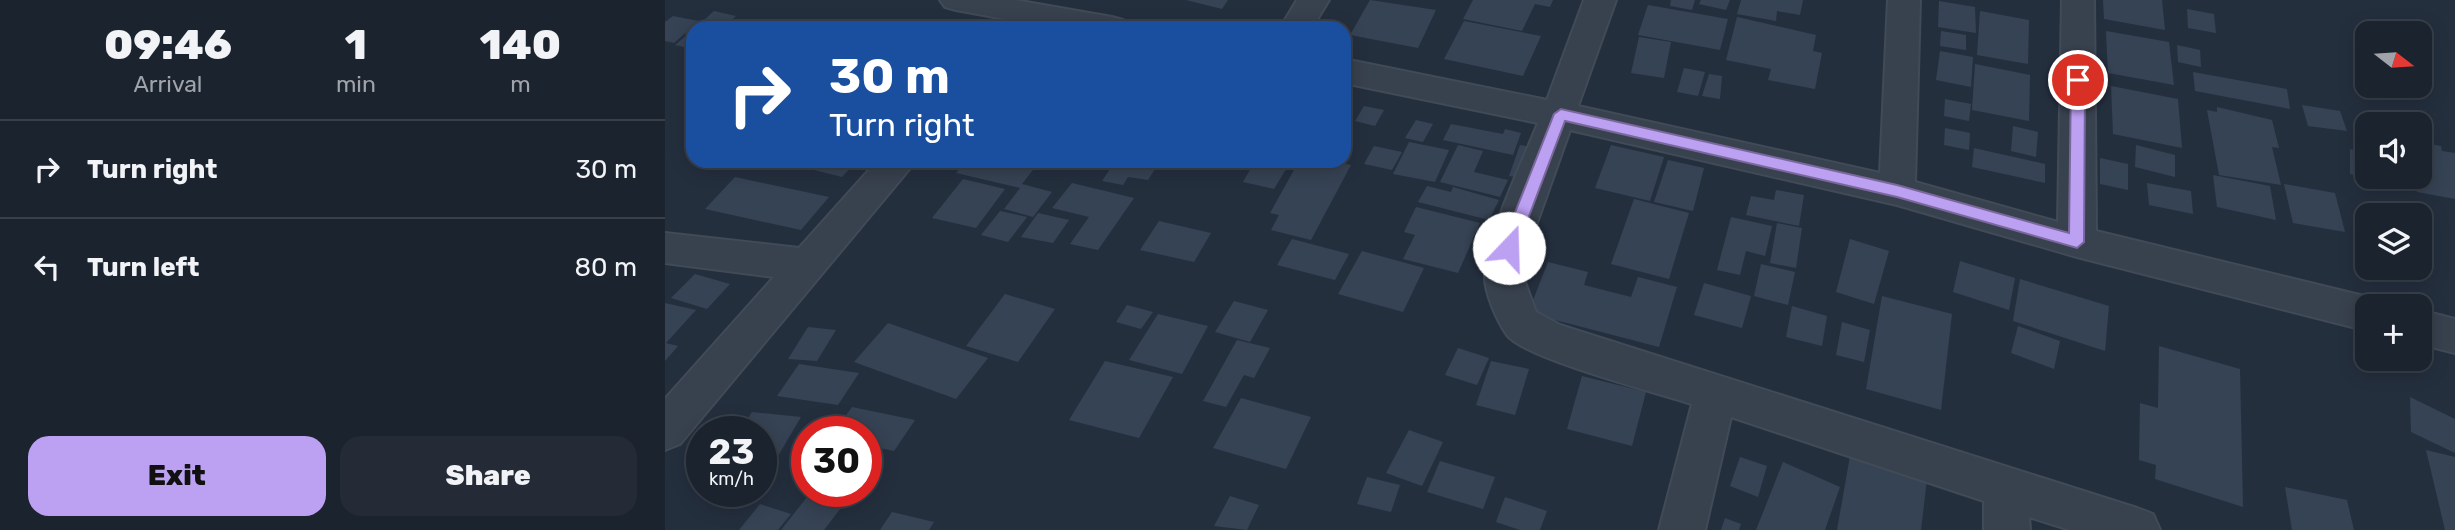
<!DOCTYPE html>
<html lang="en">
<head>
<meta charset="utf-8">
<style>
  body { margin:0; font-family:Rubik,sans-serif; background:#242b36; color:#f1f3f6; height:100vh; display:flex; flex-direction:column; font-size:26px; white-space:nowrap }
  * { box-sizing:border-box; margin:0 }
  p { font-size:23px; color:#a0a4aa }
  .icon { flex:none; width:38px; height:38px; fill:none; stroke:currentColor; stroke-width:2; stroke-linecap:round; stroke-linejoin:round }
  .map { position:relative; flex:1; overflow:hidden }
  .side { display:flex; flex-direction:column; background:#1b232e; width:665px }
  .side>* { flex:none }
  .top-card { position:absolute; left:21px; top:21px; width:665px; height:147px; border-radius:21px; box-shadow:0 4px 18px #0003,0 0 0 2px #39404a; background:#1a4fa0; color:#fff; overflow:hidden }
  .needle { width:46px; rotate:107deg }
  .fabs { position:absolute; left:1690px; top:21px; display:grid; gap:14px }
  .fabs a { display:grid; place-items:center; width:77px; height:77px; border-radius:14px; background:#1b232e; box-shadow:0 4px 18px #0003,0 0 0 2px #39404a; font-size:35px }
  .speed { position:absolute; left:21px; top:416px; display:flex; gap:14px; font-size:35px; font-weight:700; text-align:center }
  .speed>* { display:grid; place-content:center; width:91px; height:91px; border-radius:50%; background:#1b232e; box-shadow:0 4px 18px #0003,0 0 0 2px #39404a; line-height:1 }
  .speed small { font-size:18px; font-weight:400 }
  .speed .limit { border:10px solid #d22; background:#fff; color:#111 }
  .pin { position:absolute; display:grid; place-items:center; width:60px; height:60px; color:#fff; margin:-30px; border:4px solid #fff; border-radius:50%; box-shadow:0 2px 7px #0007 }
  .me { position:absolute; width:77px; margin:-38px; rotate:21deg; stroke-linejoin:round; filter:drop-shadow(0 0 5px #0008) }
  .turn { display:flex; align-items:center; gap:24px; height:147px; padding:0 28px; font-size:32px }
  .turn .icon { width:91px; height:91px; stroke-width:2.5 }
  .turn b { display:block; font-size:49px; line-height:60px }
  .eta { display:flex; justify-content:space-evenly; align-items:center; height:119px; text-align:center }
  .eta b { font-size:42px; font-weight:800; line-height:49px }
  .cta { display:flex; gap:14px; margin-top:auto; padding:14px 28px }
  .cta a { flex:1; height:80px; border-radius:21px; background:#bca0f2; color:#111; font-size:28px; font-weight:800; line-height:80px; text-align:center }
  .cta a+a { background:#242b36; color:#f1f3f6 }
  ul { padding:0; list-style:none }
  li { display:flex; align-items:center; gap:21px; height:98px; padding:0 28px; border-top:2px solid #39404a }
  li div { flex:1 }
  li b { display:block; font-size:26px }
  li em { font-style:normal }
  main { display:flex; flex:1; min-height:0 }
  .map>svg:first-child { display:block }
  .building { fill:#364354 }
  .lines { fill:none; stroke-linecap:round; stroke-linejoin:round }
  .minor-casing { stroke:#414a57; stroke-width:4 }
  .minor { fill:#38414e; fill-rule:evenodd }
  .route { fill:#bca0f2; stroke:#7a689d; stroke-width:2 }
</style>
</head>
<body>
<main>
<section class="side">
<div class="eta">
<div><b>09:46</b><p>Arrival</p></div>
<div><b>1</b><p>min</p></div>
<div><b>140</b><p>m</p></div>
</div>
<ul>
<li><svg class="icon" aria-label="right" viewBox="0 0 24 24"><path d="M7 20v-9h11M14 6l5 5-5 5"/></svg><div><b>Turn right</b></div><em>30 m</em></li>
<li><svg class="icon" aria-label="left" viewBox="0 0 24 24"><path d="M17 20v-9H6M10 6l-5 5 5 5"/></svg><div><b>Turn left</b></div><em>80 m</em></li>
</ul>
<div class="cta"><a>Exit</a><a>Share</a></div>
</section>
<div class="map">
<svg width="1790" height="530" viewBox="0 0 1790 530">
  <rect width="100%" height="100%" fill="#242f3e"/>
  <g class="building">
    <path d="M 521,0 L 563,0 L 557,9 Z"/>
    <path d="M 705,0 L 771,10 L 753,48 L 685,35 Z"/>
    <path d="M 808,0 L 888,0 L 885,7 L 870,4 L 857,31 L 798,19 Z"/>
    <path d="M 1006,0 L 1030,0 L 1027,10 L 1005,6 Z"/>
    <path d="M 1036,0 L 1065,0 L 1061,10 L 1034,4 Z"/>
    <path d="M 1076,0 L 1138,0 L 1135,15 L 1112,11 L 1111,21 L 1072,14 Z"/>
    <path d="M 1438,0 L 1497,0 L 1500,30 L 1439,19 Z"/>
    <path d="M 1274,1 L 1310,7 L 1311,33 L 1273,27 Z"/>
    <path d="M 983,5 L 1063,19 L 1055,50 L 973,35 Z"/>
    <path d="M 1522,9 L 1549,14 L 1551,33 L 1523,28 Z"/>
    <path d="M 49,11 L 71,16 L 58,28 L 30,28 Z"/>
    <path d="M 1315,11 L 1364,20 L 1363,64 L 1312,55 Z"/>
    <path d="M 8,16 L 34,21 L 9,43 L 0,41 L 0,22 Z"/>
    <path d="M 1072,17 L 1151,35 L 1148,51 L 1157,53 L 1150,89 L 1103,80 L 1106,69 L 1061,60 Z"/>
    <path d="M 799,21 L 876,36 L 858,76 L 779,59 Z"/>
    <path d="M 28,30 L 28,49 L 10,45 Z"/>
    <path d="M 1276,31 L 1301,35 L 1301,50 L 1275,46 Z"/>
    <path d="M 1441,31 L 1504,42 L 1509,85 L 1443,73 Z"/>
    <path d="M 974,37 L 1006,42 L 999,78 L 966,73 Z"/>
    <path d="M 1512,45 L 1535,50 L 1536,67 L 1513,62 Z"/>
    <path d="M 1275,51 L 1308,57 L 1306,87 L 1271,80 Z"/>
    <path d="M 1310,64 L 1365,75 L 1364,121 L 1307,110 Z"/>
    <path d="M 1019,68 L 1040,72 L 1033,96 L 1012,92 Z"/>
    <path d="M 1528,72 L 1622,89 L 1625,109 L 1530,91 Z"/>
    <path d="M 1044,74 L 1057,76 L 1055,99 L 1037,96 Z"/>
    <path d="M 1446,86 L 1513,99 L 1517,148 L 1448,134 Z"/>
    <path d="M 1280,99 L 1306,104 L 1304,121 L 1279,116 Z"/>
    <path d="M 1637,105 L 1675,111 L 1682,131 L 1643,126 Z"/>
    <path d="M 699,106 L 719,110 L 710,126 L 690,121 Z"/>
    <path d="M 1552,107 L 1607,120 L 1614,148 L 1607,147 L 1616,185 L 1554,175 L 1542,110 L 1552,112 Z"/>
    <path d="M 751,120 L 768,124 L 758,142 L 740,138 Z"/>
    <path d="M 786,124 L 838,134 L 840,129 L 856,133 L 848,155 L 778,140 Z"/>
    <path d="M 1348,126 L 1373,132 L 1371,157 L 1346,151 Z"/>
    <path d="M 1280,128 L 1305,133 L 1304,150 L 1279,145 Z"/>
    <path d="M 1695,136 L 1703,139 L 1703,152 L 1694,150 Z"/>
    <path d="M 744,142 L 784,150 L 770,182 L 728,174 Z"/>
    <path d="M 1755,142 L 1776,146 L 1777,151 L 1790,153 L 1790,199 L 1752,192 L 1747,177 L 1755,177 Z"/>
    <path d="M 793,145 L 818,151 L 809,172 L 843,180 L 835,197 L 775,182 Z"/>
    <path d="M 855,145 L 873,148 L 862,179 L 844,176 Z"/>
    <path d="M 946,145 L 999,157 L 985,201 L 930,188 Z"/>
    <path d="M 1471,145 L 1510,155 L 1510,177 L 1470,167 Z"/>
    <path d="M 709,146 L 737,152 L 727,170 L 699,164 Z"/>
    <path d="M 1309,148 L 1380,164 L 1380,183 L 1307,167 Z"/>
    <path d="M 1685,149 L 1703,154 L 1703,177 L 1717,177 L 1717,183 L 1685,174 Z"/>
    <path d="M 1435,158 L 1463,164 L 1463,190 L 1435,184 Z"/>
    <path d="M 1003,160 L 1039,168 L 1028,211 L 989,202 Z"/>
    <path d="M 113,161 L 192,161 L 177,177 Z"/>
    <path d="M 301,161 L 375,161 L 357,184 L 387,192 L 368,217 L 339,209 L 355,188 L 291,173 Z"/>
    <path d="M 450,161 L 495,161 L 483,180 L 463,177 L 458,185 L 437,181 Z"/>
    <path d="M 590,161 L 626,161 L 609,189 L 578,182 Z"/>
    <path d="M 634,161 L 666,161 L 686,165 L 646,240 L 606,230 L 614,215 L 605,213 Z"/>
    <path d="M 1548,175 L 1605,186 L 1611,220 L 1552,207 Z"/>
    <path d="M 70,177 L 164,197 L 136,230 L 40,209 Z"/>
    <path d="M 298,179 L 340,189 L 311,228 L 267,218 Z"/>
    <path d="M 407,183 L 469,198 L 433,250 L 405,244 L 424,217 L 387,208 Z"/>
    <path d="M 1482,183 L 1526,191 L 1528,214 L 1484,205 Z"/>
    <path d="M 1619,184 L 1670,193 L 1680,232 L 1628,223 Z"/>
    <path d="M 762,186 L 786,192 L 788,187 L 834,200 L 824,220 L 753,202 Z"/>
    <path d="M 1111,190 L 1139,195 L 1134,226 L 1081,215 L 1086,196 L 1109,200 Z"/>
    <path d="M 969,199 L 1024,213 L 1004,279 L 946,264 Z"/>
    <path d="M 751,207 L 815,223 L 793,273 L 738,259 L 750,235 L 739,232 Z"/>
    <path d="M 335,211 L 362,217 L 343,242 L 316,235 Z"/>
    <path d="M 373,213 L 404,220 L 388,243 L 356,237 Z"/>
    <path d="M 1066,217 L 1107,226 L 1100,256 L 1081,251 L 1075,275 L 1052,270 Z"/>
    <path d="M 494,221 L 546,233 L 529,262 L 475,250 Z"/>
    <path d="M 1112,223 L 1137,228 L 1131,268 L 1105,263 Z"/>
    <path d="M 627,239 L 684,254 L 670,280 L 612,265 Z"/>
    <path d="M 1185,239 L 1224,251 L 1209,304 L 1171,292 Z"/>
    <path d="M 697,251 L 759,268 L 738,312 L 673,294 Z"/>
    <path d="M 1295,261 L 1350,278 L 1344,310 L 1288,292 Z"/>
    <path d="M 883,262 L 923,272 L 919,285 L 966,297 L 973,277 L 1012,287 L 994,347 L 863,313 Z"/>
    <path d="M 1096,264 L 1130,272 L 1123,305 L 1089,296 Z"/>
    <path d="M 30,274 L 65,284 L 42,309 L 6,298 Z"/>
    <path d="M 1355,279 L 1444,306 L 1440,351 L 1348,321 Z"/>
    <path d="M 1039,283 L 1086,296 L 1077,328 L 1029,315 Z"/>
    <path d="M 340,294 L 390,309 L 353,362 L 301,346 Z"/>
    <path d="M 1217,296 L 1287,314 L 1276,410 L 1201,389 Z"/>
    <path d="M 569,301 L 603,310 L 585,342 L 550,332 Z"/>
    <path d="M 0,303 L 31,310 L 1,343 L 13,346 L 0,361 Z"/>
    <path d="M 462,305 L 488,312 L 476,329 L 451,322 Z"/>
    <path d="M 1127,306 L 1162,316 L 1157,346 L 1121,337 Z"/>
    <path d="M 493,314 L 543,326 L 517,374 L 464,360 Z"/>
    <path d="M 1177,322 L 1205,330 L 1199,362 L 1171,355 Z"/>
    <path d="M 223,323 L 323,358 L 291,399 L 189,362 Z"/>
    <path d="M 1353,326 L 1395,341 L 1389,369 L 1346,353 Z"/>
    <path d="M 143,327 L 171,330 L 152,361 L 123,359 Z"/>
    <path d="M 572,340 L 605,348 L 589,378 L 579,375 L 561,407 L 538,401 Z"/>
    <path d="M 1494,346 L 1575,369 L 1578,507 L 1490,479 L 1491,465 L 1474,460 L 1475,403 L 1493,408 Z"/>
    <path d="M 793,348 L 824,358 L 812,385 L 780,375 Z"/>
    <path d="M 440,361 L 508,377 L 474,438 L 404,420 Z"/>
    <path d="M 826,361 L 864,369 L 850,415 L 811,405 Z"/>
    <path d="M 134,364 L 194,373 L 173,405 L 112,396 Z"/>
    <path d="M 917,376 L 981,392 L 967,446 L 902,429 Z"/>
    <path d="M 1745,397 L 1790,419 L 1790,453 L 1746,432 Z"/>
    <path d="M 576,398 L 646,417 L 621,469 L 548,448 Z"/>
    <path d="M 187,407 L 250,420 L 229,451 L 201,445 L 201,432 L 169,432 Z"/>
    <path d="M 87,412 L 136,417 L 113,456 L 96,454 L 96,432 L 74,432 Z"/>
    <path d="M 744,430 L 778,442 L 757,486 L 721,473 Z"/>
    <path d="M 1761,450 L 1790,457 L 1790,530 L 1780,530 Z"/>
    <path d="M 1185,456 L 1262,479 L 1256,530 L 1172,530 Z"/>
    <path d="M 1075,457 L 1102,466 L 1093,497 L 1065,486 Z"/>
    <path d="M 775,461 L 830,477 L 818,509 L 762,492 Z"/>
    <path d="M 1118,462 L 1175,487 L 1160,530 L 1091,530 Z"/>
    <path d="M 702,477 L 735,485 L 726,512 L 692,504 Z"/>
    <path d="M 1620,487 L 1682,500 L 1689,530 L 1627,530 Z"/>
    <path d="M 146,492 L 188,492 L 159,530 L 116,530 Z"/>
    <path d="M 565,496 L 594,505 L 582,530 L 549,526 Z"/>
    <path d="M 840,497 L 882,511 L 875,530 L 855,530 L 831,522 Z"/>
    <path d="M 95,504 L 126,514 L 113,530 L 74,530 Z"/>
    <path d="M 227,512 L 269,522 L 264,530 L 215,530 Z"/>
    <path d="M 1060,518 L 1076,524 L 1074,530 L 1056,530 Z"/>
  </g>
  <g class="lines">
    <defs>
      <g id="minor">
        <path d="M 275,0 L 350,0 L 447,17 L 458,20 L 463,28 L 388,28 L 291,10 L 280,7 Z"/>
        <path d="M 632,0 L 664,0 L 647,28 L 615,28 Z"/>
        <path d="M 919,0 L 951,0 L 913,106 L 1215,173 L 1223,0 L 1255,0 L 1250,182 L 1393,222 L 1397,0 L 1429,0 L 1431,231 L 1703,297 L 1717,302 L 1719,306 L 1703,306 L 1703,331 L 1412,257 L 1232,205 L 905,130 L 863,248 L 858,277 L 871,312 L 895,325 L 1472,508 L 1488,514 L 1495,530 L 1405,530 L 1364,517 L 1365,530 L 1319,530 L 1319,501 L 1066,417 L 1040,530 L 994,530 L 1027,404 C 993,393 859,358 842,335 C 832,321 819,291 820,275 C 822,235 857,163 873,123 L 679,83 L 679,59 L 882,100 Z"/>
        <path d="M 212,161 L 251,161 L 15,444 L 0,450 L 0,399 L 109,277 L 0,263 L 0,233 L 134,248 Z"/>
        <path d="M 1755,310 L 1790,319 L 1790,353 L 1755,344 Z"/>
      </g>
    </defs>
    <use href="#minor" class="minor-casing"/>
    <use href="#minor" class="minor"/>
  </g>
  <path class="route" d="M 1413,76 L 1420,80 L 1419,242 L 1412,248 L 1232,197 L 900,121 L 852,248 L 844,255 L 836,248 L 889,114 L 896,109 L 1232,185 L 1404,233 L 1406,80 Z"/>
</svg>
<div class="fabs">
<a><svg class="needle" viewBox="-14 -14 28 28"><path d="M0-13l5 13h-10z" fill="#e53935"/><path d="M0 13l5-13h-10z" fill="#a0a4aa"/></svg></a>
<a><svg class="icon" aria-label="sound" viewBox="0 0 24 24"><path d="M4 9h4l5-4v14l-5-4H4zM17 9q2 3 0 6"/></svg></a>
<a><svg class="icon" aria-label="layers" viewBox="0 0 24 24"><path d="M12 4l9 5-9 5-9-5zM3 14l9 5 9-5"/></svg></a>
<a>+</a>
</div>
<div class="speed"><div>23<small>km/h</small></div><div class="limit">30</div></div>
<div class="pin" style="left:1413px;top:80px;background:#d93025"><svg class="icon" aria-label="arrive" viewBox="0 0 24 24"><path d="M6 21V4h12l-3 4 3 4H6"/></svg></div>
<svg class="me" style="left:844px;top:248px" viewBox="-20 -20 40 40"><circle r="19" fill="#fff"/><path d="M0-13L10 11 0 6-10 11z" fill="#bca0f2"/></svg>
<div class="top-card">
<div class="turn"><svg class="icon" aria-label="right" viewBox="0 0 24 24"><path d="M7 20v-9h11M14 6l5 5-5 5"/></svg><div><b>30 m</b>Turn right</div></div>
</div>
</div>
</main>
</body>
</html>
